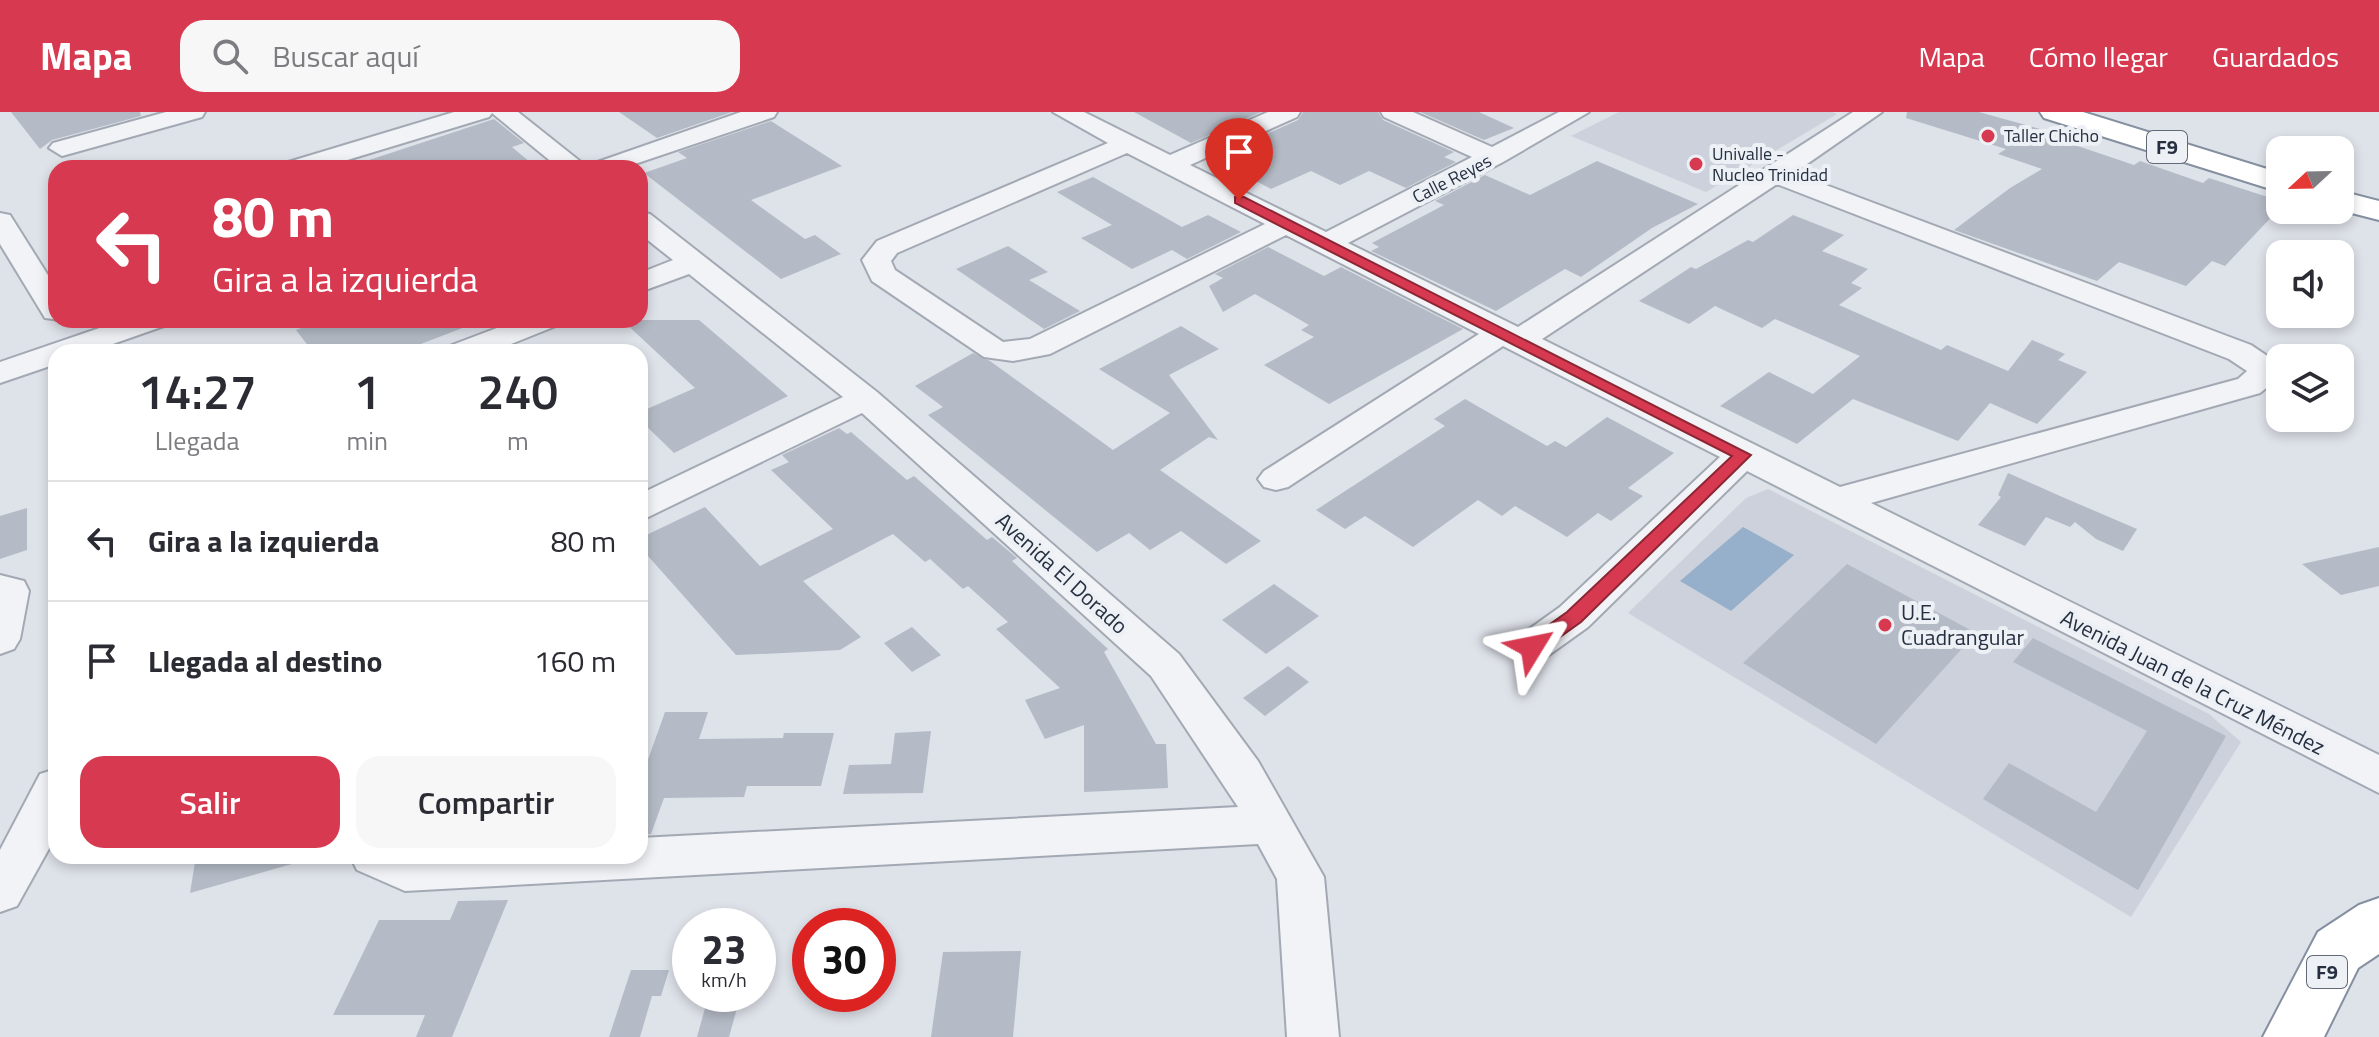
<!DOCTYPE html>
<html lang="es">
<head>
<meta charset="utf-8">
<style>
  body { margin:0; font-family:"Titillium Web",sans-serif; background:#f7f7f7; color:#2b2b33; height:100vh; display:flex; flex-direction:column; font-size:30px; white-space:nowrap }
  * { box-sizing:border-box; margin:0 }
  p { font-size:26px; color:#7c7c81 }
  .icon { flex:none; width:44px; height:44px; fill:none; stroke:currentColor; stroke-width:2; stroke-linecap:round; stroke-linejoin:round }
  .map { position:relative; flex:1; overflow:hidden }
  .details { position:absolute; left:48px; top:232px; width:600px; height:520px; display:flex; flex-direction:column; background:#fff; border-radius:24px; box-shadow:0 4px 12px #0003 }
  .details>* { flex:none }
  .banner { position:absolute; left:48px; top:48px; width:600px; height:168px; border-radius:24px; box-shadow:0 4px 12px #0003; background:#d73a50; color:#fff; overflow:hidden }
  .needle { width:52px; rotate:248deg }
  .controls { position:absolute; left:2266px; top:24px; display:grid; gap:16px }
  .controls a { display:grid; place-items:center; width:88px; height:88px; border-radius:16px; background:#fff; box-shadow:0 4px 12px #0003; font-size:40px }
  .speed { position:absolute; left:672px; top:796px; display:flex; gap:16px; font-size:40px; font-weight:700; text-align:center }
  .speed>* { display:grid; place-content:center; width:104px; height:104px; border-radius:50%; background:#fff; box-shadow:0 4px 12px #0003; line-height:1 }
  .speed small { font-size:20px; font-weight:400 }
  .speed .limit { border:12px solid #d22; background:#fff; color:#111 }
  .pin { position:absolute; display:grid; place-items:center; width:68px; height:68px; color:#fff; margin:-82px -34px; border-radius:50% 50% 50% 0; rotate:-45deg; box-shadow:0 0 8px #0007 }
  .pin .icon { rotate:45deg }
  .me { position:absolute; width:88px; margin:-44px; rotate:55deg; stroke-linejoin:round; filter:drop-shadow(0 0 6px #0008) }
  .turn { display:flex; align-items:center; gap:28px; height:168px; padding:0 32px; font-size:36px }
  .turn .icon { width:104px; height:104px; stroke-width:2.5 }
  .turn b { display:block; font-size:56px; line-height:68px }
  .eta { display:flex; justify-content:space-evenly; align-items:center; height:136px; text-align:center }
  .eta b { font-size:48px; font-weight:600; line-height:56px }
  .cta { display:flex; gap:16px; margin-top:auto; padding:16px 32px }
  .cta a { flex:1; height:92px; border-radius:24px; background:#d73a50; color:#fff; font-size:32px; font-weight:600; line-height:92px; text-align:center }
  .cta a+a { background:#f7f7f7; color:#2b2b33 }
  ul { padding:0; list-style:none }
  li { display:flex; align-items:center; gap:24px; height:120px; padding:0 32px; border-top:2px solid #e1e1e2 }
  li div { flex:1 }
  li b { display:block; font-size:30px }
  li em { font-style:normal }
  header { display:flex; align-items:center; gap:48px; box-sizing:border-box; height:112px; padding:0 40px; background:#d73a50; color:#fff }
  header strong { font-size:38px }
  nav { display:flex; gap:44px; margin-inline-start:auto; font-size:28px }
  .search { width:560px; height:72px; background:#f7f7f7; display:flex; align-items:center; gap:20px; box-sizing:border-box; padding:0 28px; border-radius:24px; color:#7c7c81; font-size:30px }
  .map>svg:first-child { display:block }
  .built { fill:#ccd1db }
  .water { fill:#96b0cb }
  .building { fill:#b5bbc6 }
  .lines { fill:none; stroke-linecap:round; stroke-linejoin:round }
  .minor-casing { stroke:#a3a9b3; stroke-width:4 }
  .highway-casing { stroke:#848fa0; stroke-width:4 }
  .minor { fill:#f1f3f7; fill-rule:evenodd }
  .highway { fill:#fff; fill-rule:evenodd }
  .route { fill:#d73a50; stroke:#8c2634; stroke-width:2 }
  .poi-dot { fill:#d73a50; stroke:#edf1f6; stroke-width:3 }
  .labels { text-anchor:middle; stroke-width:8; stroke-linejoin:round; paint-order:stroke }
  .far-poi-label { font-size:18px; fill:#263040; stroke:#edf1f6; text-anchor:start }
  .far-street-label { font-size:18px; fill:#263040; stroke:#edf1f6 }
  .shield { fill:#edf1f6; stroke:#626a77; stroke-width:2 }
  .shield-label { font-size:20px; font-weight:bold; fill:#263040 }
  .street-label { font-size:22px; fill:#263040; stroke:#edf1f6 }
  .poi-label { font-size:22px; fill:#263040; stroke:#edf1f6; text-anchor:start }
</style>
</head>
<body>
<header>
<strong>Mapa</strong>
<div class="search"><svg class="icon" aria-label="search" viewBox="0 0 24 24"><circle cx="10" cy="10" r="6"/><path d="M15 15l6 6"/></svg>Buscar aquí</div>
<nav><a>Mapa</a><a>Cómo llegar</a><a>Guardados</a></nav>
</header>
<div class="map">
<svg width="2379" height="925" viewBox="0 0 2379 925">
  <rect width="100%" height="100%" fill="#dee2e9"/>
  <g class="built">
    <path d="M 1619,0 L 1832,0 L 1837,2 L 1706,80 L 1571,24 Z"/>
    <path d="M 1768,377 L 2209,602 L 2241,630 L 2131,805 L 1628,501 L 1746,386 Z"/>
  </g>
  <path class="water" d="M 1743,415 L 1794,443 L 1731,499 L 1680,469 Z"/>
  <g class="building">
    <path d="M 11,0 L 140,0 L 141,4 L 52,28 L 40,37 Z"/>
    <path d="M 619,0 L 732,0 L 657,26 Z"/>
    <path d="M 1134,0 L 1261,0 L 1191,31 Z"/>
    <path d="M 1303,0 L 1378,0 L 1383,8 L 1454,40 L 1444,45 L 1456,50 L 1406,76 L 1369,59 L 1340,73 L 1311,59 L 1271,77 L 1213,46 L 1298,8 Z"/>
    <path d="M 1420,0 L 1479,0 L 1514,16 L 1484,28 Z"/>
    <path d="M 1907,0 L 1979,0 L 2062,23 L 2057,27 L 2134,53 L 2140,49 L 2203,71 L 2209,66 L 2280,89 L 2280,96 L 2225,154 L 2212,149 L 2186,174 L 2119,150 L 2097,169 L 1954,118 L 2010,76 L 2042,57 L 1998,42 L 2006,37 L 1906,6 Z"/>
    <path d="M 494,7 L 524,31 L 512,35 L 537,56 L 488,56 L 484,52 L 471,56 L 361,56 L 360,51 Z"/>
    <path d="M 771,9 L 842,54 L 751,88 L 805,127 L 815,123 L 841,142 L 781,167 L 644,61 L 687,46 L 678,40 Z"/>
    <path d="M 1597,49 L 1698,92 L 1652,116 L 1581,165 L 1565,157 L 1496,199 L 1371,139 L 1379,135 L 1372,131 L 1444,93 L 1435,89 L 1485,63 L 1530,83 Z"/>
    <path d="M 1093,65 L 1182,115 L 1208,103 L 1241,120 L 1187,147 L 1172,138 L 1132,157 L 1081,126 L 1112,113 L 1057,80 Z"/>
    <path d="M 1793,103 L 1844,123 L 1822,139 L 1868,157 L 1851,171 L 1862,176 L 1839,193 L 1941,238 L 1947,233 L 2008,259 L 2032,228 L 2065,242 L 2058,248 L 2087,260 L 2037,312 L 1990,291 L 1958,329 L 1853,287 L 1797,332 L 1720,294 L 1769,260 L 1813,282 L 1860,244 L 1775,207 L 1762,216 L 1715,194 L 1689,212 L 1639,189 L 1691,155 L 1696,157 L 1748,128 L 1753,130 Z"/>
    <path d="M 1008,134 L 1048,160 L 1029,168 L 1080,199 L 1044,217 L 956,157 Z"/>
    <path d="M 1268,135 L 1324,164 L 1341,155 L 1463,217 L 1329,292 L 1264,253 L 1314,225 L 1301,218 L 1309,213 L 1255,182 L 1223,200 L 1209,174 L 1223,166 L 1215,162 Z"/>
    <path d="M 323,208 L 478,208 L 478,210 L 400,240 L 313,240 L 296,218 Z"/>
    <path d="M 622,208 L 699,208 L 788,284 L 674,341 L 640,308 L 640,300 L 695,276 Z"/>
    <path d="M 1181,214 L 1219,237 L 1169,263 L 1218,328 L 1209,325 L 1160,358 L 1261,429 L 1226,452 L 1181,419 L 1150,438 L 1129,421 L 1097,440 L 928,303 L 943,295 L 915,274 L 973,241 L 990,249 L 1113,338 L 1170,301 L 1099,257 Z"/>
    <path d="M 1465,287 L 1547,334 L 1555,329 L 1566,335 L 1607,305 L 1674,341 L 1628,376 L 1643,384 L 1611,409 L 1598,401 L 1567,425 L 1515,394 L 1502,404 L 1478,388 L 1413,435 L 1365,404 L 1345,417 L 1316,398 L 1445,314 L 1434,307 Z"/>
    <path d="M 839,316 L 847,322 L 851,320 L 907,368 L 914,364 L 987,428 L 992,425 L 1017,446 L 1012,449 L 1108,537 L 1104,540 L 1156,632 L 1166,632 L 1168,676 L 1084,680 L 1084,613 L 1045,627 L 1025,588 L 1060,576 L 996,517 L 1008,510 L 968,474 L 963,477 L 930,447 L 925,450 L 893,422 L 803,469 L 861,525 L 840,538 L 784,541 L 736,543 L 640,435 L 640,426 L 705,395 L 760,454 L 833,417 L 771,358 L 789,350 L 782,343 Z"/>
    <path d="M 2008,361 L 2060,384 L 2137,417 L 2123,439 L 2096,427 L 2075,410 L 2070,415 L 2046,405 L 2025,434 L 1978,413 L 2001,385 L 1998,383 Z"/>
    <path d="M 27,396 L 27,438 L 0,447 L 0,404 Z"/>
    <path d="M 2379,435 L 2379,474 L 2341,483 L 2302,452 Z"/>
    <path d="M 1847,452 L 1976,521 L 1876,632 L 1743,551 Z"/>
    <path d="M 1274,472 L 1319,504 L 1266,542 L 1222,508 Z"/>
    <path d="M 912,515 L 941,543 L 912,560 L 884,531 Z"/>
    <path d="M 2033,526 L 2226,624 L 2138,778 L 1983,687 L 2009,651 L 2096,700 L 2147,619 L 2013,550 Z"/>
    <path d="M 1288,554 L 1309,570 L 1265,604 L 1243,586 Z"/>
    <path d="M 665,600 L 708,600 L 699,627 L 783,626 L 784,621 L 834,621 L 821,674 L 747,674 L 744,685 L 664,686 L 651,722 L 640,723 L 640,670 Z"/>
    <path d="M 931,619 L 923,681 L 843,682 L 849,653 L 891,652 L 895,621 Z"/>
    <path d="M 196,744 L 291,744 L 292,752 L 190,781 Z"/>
    <path d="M 508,788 L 452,925 L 416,925 L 425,903 L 333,903 L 379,808 L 450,808 L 458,789 Z"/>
    <path d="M 1021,839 L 1013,925 L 931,925 L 943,840 Z"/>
    <path d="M 631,858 L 669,858 L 661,884 L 652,884 L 640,925 L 609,925 Z"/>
    <path d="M 707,889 L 739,889 L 729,925 L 697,925 Z"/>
  </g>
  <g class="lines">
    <defs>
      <g id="minor">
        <path d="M 166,0 L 205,0 L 202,5 L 62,44 L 49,36 L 53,31 Z"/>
        <path d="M 454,0 L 518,0 L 586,54 L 741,0 L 777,0 L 774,5 L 623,56 L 559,56 L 492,1 L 489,5 L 321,56 L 281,56 L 285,51 Z"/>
        <path d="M 1053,0 L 1084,0 L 1170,43 L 1268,0 L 1300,0 L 1297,5 L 1190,53 L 1326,120 L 1472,45 L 1384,5 L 1381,0 L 1413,0 L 1492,35 L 1559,0 L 1589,0 L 1503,50 L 1348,131 L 1518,215 L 1853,0 L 1882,0 L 1794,61 L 2251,233 L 2279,252 L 2280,265 L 2260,281 L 1871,391 L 2379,643 L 2379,681 L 1747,359 L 1588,515 L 1546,545 L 1532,550 L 1518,545 L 1512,535 L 1518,525 L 1560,495 L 1720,345 L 1503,234 L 1288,375 L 1276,378 L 1264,375 L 1258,367 L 1264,359 L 1479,222 L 1286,123 L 1050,242 L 1013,249 L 984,245 L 872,169 L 862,148 L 877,129 L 1108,31 ZM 1127,41 L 1265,112 L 1030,227 L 1003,230 L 895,158 L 891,149 L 897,141 ZM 1777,72 L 2229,247 L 2247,259 L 2238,267 L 1840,375 L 1542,227 Z"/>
        <path d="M 640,100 L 650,102 L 877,280 L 1179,542 L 1258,649 L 1324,765 L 1339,925 L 1287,925 L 1277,767 L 1258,732 L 405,779 L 357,758 L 350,744 L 640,744 L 640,726 L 1238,695 L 1151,564 L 862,301 L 640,409 L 640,382 L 843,285 L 689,162 L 640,180 L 640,161 L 673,148 L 640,122 Z"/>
        <path d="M 0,101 L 10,103 L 56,176 L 56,208 L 60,208 L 45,206 L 0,132 Z"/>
        <path d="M 123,208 L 168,208 L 164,214 L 90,240 L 56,240 L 56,252 L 0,271 L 0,250 Z"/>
        <path d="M 518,208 L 560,208 L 556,214 L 491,240 L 447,240 L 452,233 Z"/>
        <path d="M 0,463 L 24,469 L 29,479 L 20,527 L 14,537 L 0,542 Z"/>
        <path d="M 56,657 L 56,724 L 17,794 L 0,800 L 0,738 L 40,662 Z"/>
      </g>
      <g id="highway">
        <path d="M 2040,0 L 2083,0 L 2280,61 L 2280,80 L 2044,6 Z"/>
        <path d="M 2340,79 L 2379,89 L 2379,108 L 2340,98 Z"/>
        <path d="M 2379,786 L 2379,842 L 2358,856 L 2324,925 L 2263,925 L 2318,820 L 2359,793 Z"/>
      </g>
    </defs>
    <use href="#minor" class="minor-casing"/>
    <use href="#highway" class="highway-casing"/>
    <use href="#minor" class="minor"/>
    <use href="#highway" class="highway"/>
  </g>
  <path class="route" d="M 1235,85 L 1244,85 L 1751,343 L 1581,510 L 1539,540 L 1525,540 L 1522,535 L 1525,530 L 1567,500 L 1732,344 L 1235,91 Z"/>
  <g class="poi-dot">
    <circle cx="1988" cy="24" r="8"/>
    <circle cx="1696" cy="52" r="8"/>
    <circle cx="1885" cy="513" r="8"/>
  </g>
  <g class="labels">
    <g class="far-poi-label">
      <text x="2004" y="30">Taller Chicho</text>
      <text x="1712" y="48">Univalle -<tspan x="1712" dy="21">Nucleo Trinidad</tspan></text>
    </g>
    <g class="far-street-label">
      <text transform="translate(1452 67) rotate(-27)" y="6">Calle Reyes</text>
    </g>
    <g class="shield">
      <rect x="2147" y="19" width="40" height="32" rx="6"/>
      <rect x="2307" y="844" width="40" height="32" rx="6"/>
    </g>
    <g class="shield-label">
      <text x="2167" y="42">F9</text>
      <text x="2327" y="867">F9</text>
    </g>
    <g class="street-label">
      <text transform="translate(1062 461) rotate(42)" y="8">Avenida El Dorado</text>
      <text transform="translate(2193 570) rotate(27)" y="8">Avenida Juan de la Cruz Méndez</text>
    </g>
    <g class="poi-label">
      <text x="1901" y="508">U.E.<tspan x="1901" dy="25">Cuadrangular</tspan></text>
    </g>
  </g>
</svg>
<div class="controls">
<a><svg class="needle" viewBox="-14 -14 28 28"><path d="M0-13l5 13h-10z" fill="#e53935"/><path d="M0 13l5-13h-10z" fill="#7c7c81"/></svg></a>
<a><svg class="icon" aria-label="sound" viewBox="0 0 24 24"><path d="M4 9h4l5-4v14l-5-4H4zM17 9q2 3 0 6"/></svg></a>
<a><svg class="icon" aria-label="layers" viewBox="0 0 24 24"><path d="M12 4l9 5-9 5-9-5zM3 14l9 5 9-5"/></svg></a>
</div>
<div class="speed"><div>23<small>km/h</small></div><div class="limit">30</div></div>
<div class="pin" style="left:1239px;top:88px;background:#d93025"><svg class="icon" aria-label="arrive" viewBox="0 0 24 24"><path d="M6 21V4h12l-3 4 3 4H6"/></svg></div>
<svg class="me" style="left:1532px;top:535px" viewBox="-20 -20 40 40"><path d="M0-17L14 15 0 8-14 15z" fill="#d73a50" stroke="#fff" stroke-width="4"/></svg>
<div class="banner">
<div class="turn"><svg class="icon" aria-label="left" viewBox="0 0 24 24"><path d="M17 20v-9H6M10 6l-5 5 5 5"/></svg><div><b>80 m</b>Gira a la izquierda</div></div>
</div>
<section class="details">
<div class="eta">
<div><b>14:27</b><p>Llegada</p></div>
<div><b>1</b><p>min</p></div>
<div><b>240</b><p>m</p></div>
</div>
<ul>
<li><svg class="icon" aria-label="left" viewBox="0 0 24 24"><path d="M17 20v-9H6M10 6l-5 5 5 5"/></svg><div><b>Gira a la izquierda</b></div><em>80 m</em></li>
<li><svg class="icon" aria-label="arrive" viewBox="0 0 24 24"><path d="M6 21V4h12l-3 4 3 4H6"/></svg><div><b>Llegada al destino</b></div><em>160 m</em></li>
</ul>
<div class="cta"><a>Salir</a><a>Compartir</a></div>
</section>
</div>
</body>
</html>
